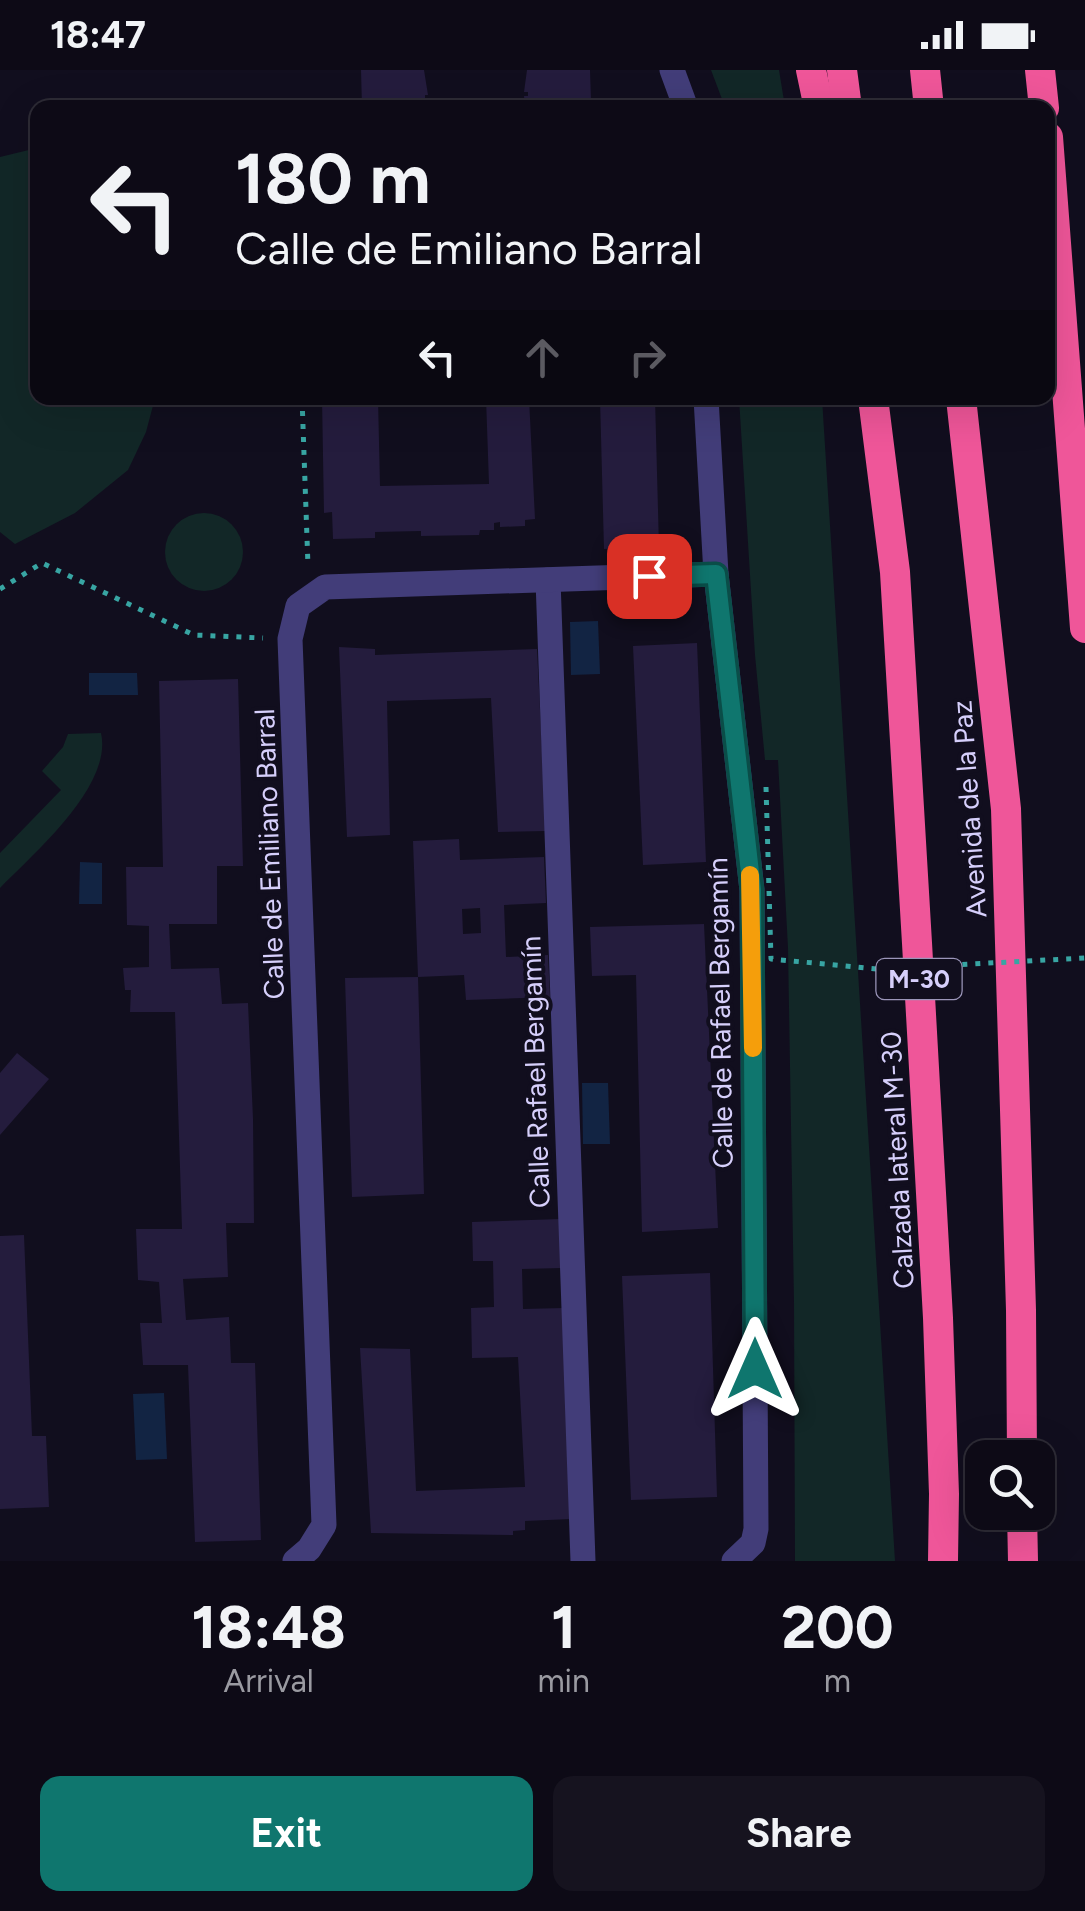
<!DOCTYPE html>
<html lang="en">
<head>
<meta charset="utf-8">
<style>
  body { margin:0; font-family:Figtree,sans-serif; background:#16131f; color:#f1f3f6; height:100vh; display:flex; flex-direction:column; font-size:38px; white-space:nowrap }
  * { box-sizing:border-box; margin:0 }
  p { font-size:32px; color:#9a9aa1 }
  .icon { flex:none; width:55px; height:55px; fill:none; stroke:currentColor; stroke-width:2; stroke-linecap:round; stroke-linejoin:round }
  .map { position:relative; height:1491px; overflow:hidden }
  .details { display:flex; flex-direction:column; background:#0d0a16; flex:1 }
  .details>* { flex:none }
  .banner { position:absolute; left:30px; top:30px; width:1025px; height:305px; border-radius:20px; box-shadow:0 10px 40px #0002,0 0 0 2px #2d2b35; background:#0d0a16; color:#f1f3f6; overflow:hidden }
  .buttons { position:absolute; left:965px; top:1370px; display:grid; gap:20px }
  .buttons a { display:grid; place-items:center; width:90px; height:90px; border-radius:20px; background:#0d0a16; box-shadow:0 10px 40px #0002,0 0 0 2px #2d2b35; font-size:50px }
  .pin { position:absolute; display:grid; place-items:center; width:85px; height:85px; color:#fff; margin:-42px; border-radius:20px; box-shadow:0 5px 15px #0006 }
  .me { position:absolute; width:110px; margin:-55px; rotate:0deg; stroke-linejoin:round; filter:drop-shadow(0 0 8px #0008) }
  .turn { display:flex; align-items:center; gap:35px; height:210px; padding:0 40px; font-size:45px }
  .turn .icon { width:130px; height:130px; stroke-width:2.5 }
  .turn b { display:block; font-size:70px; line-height:85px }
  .lanes { display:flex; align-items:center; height:95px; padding:0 40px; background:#0003; justify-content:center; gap:50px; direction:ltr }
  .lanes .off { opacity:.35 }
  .eta { display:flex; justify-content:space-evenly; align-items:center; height:170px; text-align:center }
  .eta b { font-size:60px; font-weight:700; line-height:70px }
  .cta { display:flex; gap:20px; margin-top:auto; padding:20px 40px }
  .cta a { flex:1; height:115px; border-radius:20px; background:#0f766e; color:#fff; font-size:40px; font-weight:700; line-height:115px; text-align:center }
  .cta a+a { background:#16131f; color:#f1f3f6 }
  .status { display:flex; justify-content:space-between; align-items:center; height:70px; padding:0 50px; background:#0d0a16; direction:ltr }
  .status svg { height:28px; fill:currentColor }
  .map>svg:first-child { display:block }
  .green { fill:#122727 }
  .water { fill:#122443 }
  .building { fill:#241c3d; fill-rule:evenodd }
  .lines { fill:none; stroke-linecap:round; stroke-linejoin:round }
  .path { stroke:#38a5a3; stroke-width:5; stroke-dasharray:5 8; stroke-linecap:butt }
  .pedestrian { stroke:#423d79; stroke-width:25 }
  .minor { stroke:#423d79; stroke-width:25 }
  .motorway { stroke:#ef5699; stroke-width:30 }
  .path-bridge { stroke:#38a5a3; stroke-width:5; stroke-dasharray:5 8; stroke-linecap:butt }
  .route-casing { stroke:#0a4d48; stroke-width:25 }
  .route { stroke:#0f766e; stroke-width:18 }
  .slow { stroke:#f59e0b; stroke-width:18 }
  .labels { text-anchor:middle; stroke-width:8; stroke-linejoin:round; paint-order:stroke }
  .shield { fill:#110e1e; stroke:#9b95b9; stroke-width:2.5 }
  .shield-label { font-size:25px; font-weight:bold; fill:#d6cffb }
  .street-label { font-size:28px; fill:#d6cffb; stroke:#110e1e }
</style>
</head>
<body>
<div class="status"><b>18:47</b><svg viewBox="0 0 49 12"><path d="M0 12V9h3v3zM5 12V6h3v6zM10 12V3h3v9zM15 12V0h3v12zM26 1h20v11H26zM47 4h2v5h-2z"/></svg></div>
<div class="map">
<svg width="1085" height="1491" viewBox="0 0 1085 1491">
  <rect width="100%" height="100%" fill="#110e1e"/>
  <g class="green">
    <path d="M 711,0 L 779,0 L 785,37 L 725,37 Z"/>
    <path d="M 37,78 L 38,328 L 155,328 L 146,362 L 128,400 L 75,443 L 15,474 L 0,462 L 0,87 Z"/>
    <path d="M 739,328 L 822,328 L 895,1491 L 795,1491 L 794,1232 L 788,878 L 778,690 L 765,690 L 755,585 Z"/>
    <circle cx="204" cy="482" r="39"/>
    <path d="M 101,663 C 113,716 34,783 0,818 L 0,783 L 61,720 L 42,701 L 63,677 L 68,664 Z"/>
  </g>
  <g class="water">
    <path d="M 598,551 L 600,604 L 571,605 L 570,552 Z"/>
    <path d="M 89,603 L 137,603 L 138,625 L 89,625 Z"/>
    <path d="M 80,792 L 102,793 L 102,834 L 79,834 Z"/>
    <path d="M 582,1013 L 608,1013 L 610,1074 L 583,1074 Z"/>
    <path d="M 164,1323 L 167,1389 L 136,1390 L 133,1324 Z"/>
  </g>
  <g class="building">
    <path d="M 361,0 L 424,0 L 428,25 L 425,25 L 425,29 L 428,28 L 428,38 L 362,38 Z"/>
    <path d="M 527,0 L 590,0 L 591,31 L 594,31 L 595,38 L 525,37 L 524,26 L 528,26 L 528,22 L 524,22 Z"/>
    <path d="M 322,328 L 378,328 L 380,416 L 489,414 L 486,328 L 529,328 L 535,449 L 525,450 L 525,456 L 500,457 L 500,452 L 494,453 L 494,460 L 480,460 L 479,465 L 421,466 L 421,461 L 375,462 L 375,468 L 333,469 L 332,442 L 324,443 Z"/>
    <path d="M 600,328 L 655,328 L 659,477 L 604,479 Z"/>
    <path d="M 697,573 L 706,792 L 643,795 L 633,576 Z"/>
    <path d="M 339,577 L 375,579 L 375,585 L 537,579 L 546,761 L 498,762 L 491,628 L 387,631 L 390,765 L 347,767 Z"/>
    <path d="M 238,609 L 243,796 L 217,796 L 217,854 L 169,854 L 171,899 L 219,898 L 222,934 L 248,933 L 253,1049 L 254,1153 L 226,1153 L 228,1207 L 183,1209 L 186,1250 L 229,1247 L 231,1293 L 255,1293 L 261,1470 L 195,1472 L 188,1295 L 143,1295 L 140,1253 L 162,1253 L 159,1212 L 138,1210 L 136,1159 L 182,1159 L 175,942 L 130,942 L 131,920 L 125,920 L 123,898 L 149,897 L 149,856 L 127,855 L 126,797 L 163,797 L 159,611 Z"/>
    <path d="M 459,769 L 460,790 L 544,787 L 546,833 L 504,835 L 506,887 L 548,885 L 550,927 L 466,930 L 464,905 L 418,907 L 424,1124 L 352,1127 L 345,908 L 418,907 L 413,771 ZM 480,838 L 481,863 L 463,864 L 462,839 Z"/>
    <path d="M 704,854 L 718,1158 L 642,1162 L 636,905 L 592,906 L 590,857 Z"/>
    <path d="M 17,983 L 49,1009 L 0,1065 L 0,1003 Z"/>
    <path d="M 561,1149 L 562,1198 L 522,1199 L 523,1239 L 564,1238 L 571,1449 L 525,1451 L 525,1460 L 513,1461 L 513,1465 L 371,1463 L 360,1278 L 410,1279 L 416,1421 L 525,1417 L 518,1287 L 472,1288 L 471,1238 L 494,1237 L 493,1191 L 473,1191 L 472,1152 Z"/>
    <path d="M 24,1165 L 32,1366 L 46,1366 L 49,1437 L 0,1439 L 0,1166 Z"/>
    <path d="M 710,1203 L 717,1427 L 631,1430 L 622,1206 Z"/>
  </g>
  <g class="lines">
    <g class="path">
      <path d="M 302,328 L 308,496"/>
      <path d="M 0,519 L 42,493 L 194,565 L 263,568"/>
    </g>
    <path class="pedestrian" d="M 548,510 L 583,1491"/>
    <g class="minor">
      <path d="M 672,0 L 686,38"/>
      <path d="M 706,328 L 716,504 L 752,820 L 756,1459 L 753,1473 L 734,1491"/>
      <path d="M 295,1491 L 309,1479 L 324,1455 L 290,569 L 298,536 L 325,517 L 716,504"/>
    </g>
    <g class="motorway">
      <path d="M 811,0 L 819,38"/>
      <path d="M 842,0 L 847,38"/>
      <path d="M 925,0 L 929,38"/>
      <path d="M 1040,0 L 1044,38"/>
      <path d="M 1048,67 L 1085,558"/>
      <path d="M 873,328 L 895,502 L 917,873 L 938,1248 L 944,1424 L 943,1491"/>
      <path d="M 961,328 L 1006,739 L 1021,1240 L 1022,1388"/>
      <path d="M 1022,1442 L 1023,1491"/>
    </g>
    <path class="path-bridge" d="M 766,717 L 771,889 L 877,899 L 1085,888"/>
  </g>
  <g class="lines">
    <defs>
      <path id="route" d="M 649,506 L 716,504 L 752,820 L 755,1299"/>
    </defs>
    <use href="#route" class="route-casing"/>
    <use href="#route" class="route"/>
    <path class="slow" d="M 750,805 L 753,978"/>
  </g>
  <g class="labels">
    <rect class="shield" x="876.5" y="889" width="85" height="40" rx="8"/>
    <g class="shield-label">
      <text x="919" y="918">M-30</text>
    </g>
    <g class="street-label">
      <text transform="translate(969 739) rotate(-94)" y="10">Avenida de la Paz</text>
      <text transform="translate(269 784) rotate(-92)" y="10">Calle de Emiliano Barral</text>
      <text transform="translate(720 943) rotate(-91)" y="10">Calle de Rafael Bergamín</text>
      <text transform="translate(535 1002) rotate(-92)" y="10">Calle Rafael Bergamín</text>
      <text transform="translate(897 1090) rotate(-93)" y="10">Calzada lateral M-30</text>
    </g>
  </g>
</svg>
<div class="buttons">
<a><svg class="icon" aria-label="search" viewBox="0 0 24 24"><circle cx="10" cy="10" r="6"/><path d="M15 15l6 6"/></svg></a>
</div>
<div class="pin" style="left:649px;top:506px;background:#d93025"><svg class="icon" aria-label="arrive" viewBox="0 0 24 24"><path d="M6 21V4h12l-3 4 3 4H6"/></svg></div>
<svg class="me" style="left:755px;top:1299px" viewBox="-20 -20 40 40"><path d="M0-17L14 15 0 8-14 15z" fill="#0f766e" stroke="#fff" stroke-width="4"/></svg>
<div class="banner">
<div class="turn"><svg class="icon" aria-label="left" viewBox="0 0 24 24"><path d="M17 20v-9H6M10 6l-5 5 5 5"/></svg><div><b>180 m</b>Calle de Emiliano Barral</div></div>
<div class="lanes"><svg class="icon" aria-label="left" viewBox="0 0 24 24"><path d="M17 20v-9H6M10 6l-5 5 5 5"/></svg><svg class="icon off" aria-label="ahead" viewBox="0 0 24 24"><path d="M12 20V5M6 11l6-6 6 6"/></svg><svg class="icon off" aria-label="right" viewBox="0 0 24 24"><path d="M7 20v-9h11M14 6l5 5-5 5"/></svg></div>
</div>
</div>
<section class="details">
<div class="eta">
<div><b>18:48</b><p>Arrival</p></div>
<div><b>1</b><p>min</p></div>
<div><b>200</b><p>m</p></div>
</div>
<div class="cta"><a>Exit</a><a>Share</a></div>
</section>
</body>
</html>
